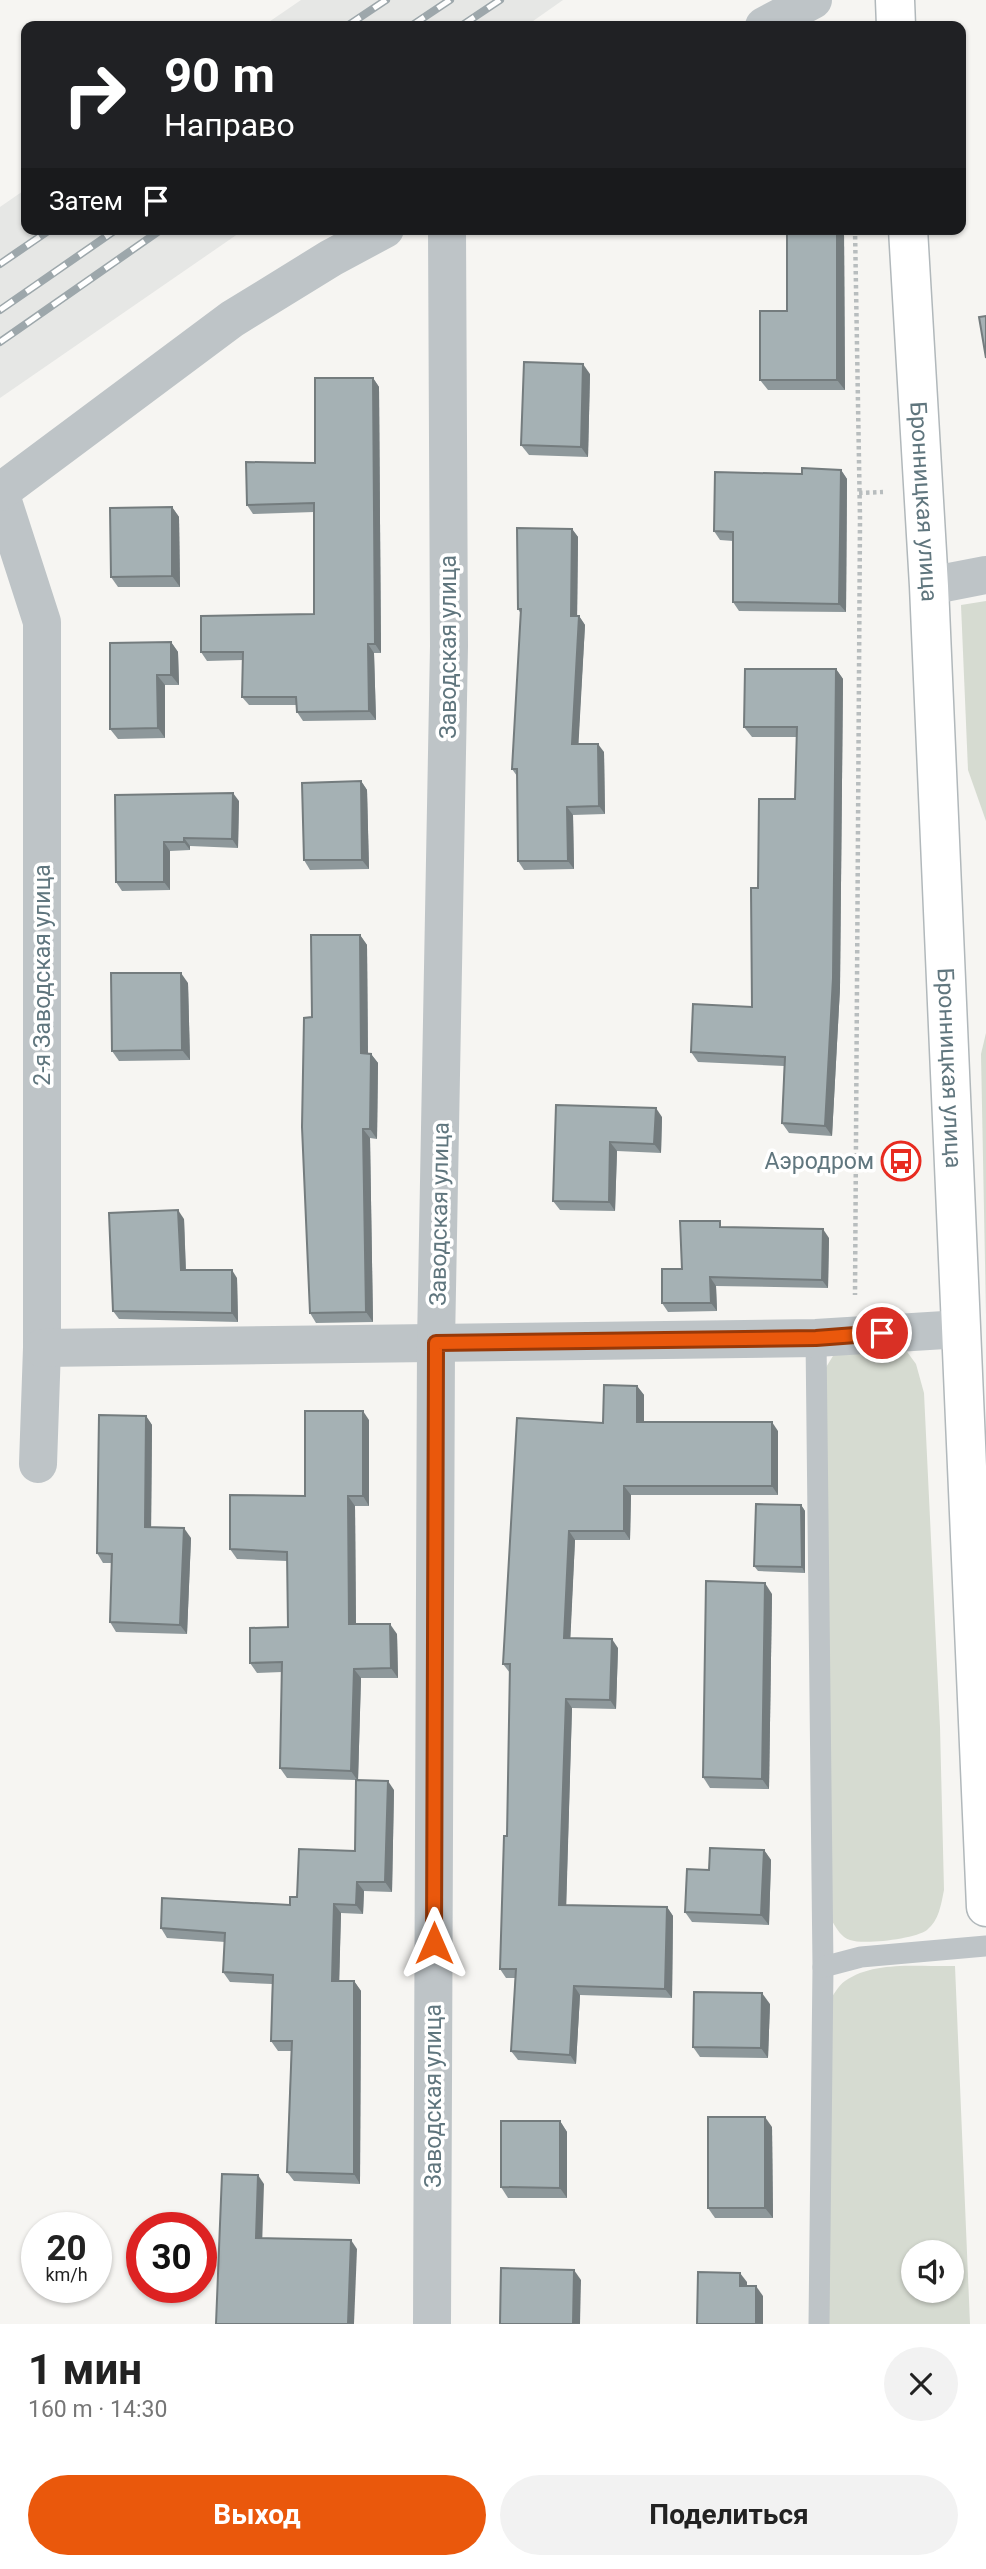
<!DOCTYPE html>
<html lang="ru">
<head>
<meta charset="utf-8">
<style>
  body { margin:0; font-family:Roboto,sans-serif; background:#f2f2f2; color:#222; height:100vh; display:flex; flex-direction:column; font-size:26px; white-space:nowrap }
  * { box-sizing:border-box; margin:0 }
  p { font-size:23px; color:#767676 }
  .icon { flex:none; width:38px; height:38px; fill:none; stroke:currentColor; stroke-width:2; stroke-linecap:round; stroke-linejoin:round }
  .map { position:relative; height:2324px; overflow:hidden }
  .drawer { display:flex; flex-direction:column; background:#fff; flex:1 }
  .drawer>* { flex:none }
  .top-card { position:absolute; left:21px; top:21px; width:945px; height:214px; border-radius:14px; box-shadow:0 2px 5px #0004; background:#202124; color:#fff; overflow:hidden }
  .fabs { position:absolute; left:901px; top:2240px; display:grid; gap:14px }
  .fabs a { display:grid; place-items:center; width:63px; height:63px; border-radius:50%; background:#fff; box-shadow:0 2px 5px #0004; font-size:35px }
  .speed { position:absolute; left:21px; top:2212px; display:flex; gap:14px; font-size:35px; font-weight:700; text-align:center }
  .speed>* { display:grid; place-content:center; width:91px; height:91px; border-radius:50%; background:#fff; box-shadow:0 2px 5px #0004; line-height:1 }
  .speed small { font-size:18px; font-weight:400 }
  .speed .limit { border:10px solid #d22; background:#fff; color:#111 }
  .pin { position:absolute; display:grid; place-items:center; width:60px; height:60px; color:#fff; margin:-30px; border:4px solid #fff; border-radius:50%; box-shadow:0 2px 7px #0007 }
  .me { position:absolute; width:77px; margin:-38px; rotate:0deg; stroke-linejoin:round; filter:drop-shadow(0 0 5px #0008) }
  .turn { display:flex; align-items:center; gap:24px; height:147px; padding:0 28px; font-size:32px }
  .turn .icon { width:91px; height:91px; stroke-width:2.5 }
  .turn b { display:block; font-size:49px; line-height:60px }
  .then { display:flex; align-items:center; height:66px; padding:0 28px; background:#0003; gap:14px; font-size:26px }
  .round { display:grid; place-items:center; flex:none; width:74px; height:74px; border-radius:37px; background:#f2f2f2 }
  .headline { display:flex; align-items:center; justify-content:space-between; height:119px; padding:0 28px }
  h1 { font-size:42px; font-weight:700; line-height:52px }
  .button { display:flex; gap:14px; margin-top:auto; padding:14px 28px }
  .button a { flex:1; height:80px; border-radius:42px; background:#ea580c; color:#fff; font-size:28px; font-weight:700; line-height:80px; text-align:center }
  .button a+a { background:#f2f2f2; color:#222 }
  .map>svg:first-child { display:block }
  .built { fill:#e6e7e5 }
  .green { fill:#d6dbd1; fill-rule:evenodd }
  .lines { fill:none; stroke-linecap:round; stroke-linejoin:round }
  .secondary-casing { stroke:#b1b8bb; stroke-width:41 }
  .path { stroke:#b8bdbe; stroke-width:4.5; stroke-dasharray:3.5 3.5; stroke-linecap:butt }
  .service { stroke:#bec4c7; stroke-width:21 }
  .minor { stroke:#bec4c7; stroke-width:38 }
  .secondary { stroke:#fff; stroke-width:38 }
  .rail-casing { stroke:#9da7ab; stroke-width:8 }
  .rail { stroke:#fff; stroke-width:5; stroke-dasharray:16; stroke-linecap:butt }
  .wall { fill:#8e989b }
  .shaded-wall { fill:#747c7e }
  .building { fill:#a5b1b4; stroke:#747c7e; stroke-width:2 }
  .route-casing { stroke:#983908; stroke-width:18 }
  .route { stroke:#ea580c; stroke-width:12 }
  .labels { text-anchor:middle; stroke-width:7; stroke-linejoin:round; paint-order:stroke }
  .street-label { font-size:23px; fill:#60767e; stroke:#fff }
  .poi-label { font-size:23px; fill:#60767e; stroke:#fff; text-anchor:end }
</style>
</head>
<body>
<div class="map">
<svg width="986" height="2324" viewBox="0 0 986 2324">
  <rect width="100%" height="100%" fill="#f6f5f2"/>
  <g class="built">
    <path d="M 301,0 L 563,0 L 526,26 L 263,26 Z"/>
    <path d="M 26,189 L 26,229 L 245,229 L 0,398 L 0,207 Z"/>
  </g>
  <g class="green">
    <path d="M 986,601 L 986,821 L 968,770 L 961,605 Z"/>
    <path d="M 986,1033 L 986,1315 L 981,1054 Z"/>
    <path d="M 905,1349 L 916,1364 L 924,1393 L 940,1727 L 944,1890 C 941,1905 939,1920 927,1930 C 915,1939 864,1945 850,1940 C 841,1937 837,1929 832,1921 L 825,1369 L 836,1351 Z"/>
    <path d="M 955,1966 L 970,2324 L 827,2324 L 828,2003 C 833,1996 838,1986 845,1981 C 874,1960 922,1967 955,1966 ZM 914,2252 L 952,2252 L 952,2291 L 914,2291 Z"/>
  </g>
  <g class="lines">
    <defs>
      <g id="secondary">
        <path d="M 895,0 L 896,26"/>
        <path id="s1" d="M 908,229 L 929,586 L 986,1907"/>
      </g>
    </defs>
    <use href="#secondary" class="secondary-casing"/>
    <g class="path">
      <path d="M 855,229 L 860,519 L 855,1295"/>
      <path d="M 859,493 L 883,492"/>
    </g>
    <g class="service">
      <path d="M 816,1338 L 823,1967 L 819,2324"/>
      <path d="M 823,1967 L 861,1957 L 986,1946"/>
    </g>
    <g class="minor">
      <path d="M 764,26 L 813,0"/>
      <path d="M 0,492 L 42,622 L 42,1348 L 38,1464"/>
      <path d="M 0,492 L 232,319 L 331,258 L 385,229"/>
      <path d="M 929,586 L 986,575"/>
      <path d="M 42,1348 L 816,1338 L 961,1329"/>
      <path d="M 432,2324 L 436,1343 L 449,646 L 447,229"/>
    </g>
    <use href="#secondary" class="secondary"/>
    <defs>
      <g id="rail">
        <path d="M 347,26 L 386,0"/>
        <path d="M 411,26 L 450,0"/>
        <path d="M 461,26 L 500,0"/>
        <path d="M 0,264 L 51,229"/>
        <path d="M 0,310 L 117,229"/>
        <path d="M 0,342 L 162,229"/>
      </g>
    </defs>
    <use href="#rail" class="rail-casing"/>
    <use href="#rail" class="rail"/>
  </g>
  <g class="wall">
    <path d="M 844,231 L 845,390 L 768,390 L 760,380 L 787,311 Z"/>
    <path d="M 590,374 L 588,457 L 529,455 L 521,445 Z"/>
    <path d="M 373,378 L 379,387 L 381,653 L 374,653 L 376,720 L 303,721 L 297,712 L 296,705 L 249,705 L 242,697 L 243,660 L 207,661 L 201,652 L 314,614 L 314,512 L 253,514 L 247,505 L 315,463 Z"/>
    <path d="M 841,470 L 847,479 L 846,612 L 739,611 L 733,602 L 733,541 L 720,540 L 714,531 L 802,474 Z"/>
    <path d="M 172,507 L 179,517 L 180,587 L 118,587 L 111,577 Z"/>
    <path d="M 572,529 L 578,537 L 577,616 L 579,616 L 585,625 L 578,744 L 604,752 L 605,814 L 573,815 L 574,869 L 524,870 L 518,861 L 517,776 L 512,769 L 521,614 L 518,609 Z"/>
    <path d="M 171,642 L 178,652 L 179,685 L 165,685 L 165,738 L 118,739 L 110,729 Z"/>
    <path d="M 836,669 L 843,679 L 840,988 L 832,1136 L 789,1133 L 782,1123 L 784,1066 L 698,1062 L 691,1052 L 752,1007 L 758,888 L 795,799 L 797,737 L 752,737 L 744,727 Z"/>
    <path d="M 361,781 L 367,790 L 369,869 L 310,870 L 304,860 Z"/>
    <path d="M 115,795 L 239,801 L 238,848 L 190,846 L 190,850 L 170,851 L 170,890 L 122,891 L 116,882 Z"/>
    <path d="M 360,935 L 367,945 L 368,1054 L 371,1054 L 378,1063 L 377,1139 L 370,1138 L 373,1322 L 316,1323 L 310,1313 L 312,1017 Z"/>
    <path d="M 188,983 L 190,1060 L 119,1061 L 112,1051 Z"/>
    <path d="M 556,1105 L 662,1117 L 661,1153 L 617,1151 L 615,1211 L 560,1210 L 553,1201 Z"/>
    <path d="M 184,1219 L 186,1270 L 237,1278 L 238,1322 L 119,1319 L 113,1311 Z"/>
    <path d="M 725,1227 L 829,1238 L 828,1288 L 716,1286 L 717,1311 L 668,1312 L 662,1303 L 682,1269 Z"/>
    <path d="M 637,1386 L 644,1395 L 644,1422 L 778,1431 L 778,1495 L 631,1495 L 630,1540 L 575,1540 L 570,1638 L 618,1648 L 616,1709 L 572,1708 L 566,1905 L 667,1907 L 673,1916 L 672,1998 L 580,1995 L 576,2064 L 518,2060 L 511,2051 L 515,1978 L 506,1978 L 500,1969 L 507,1836 L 510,1673 L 503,1664 L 603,1423 Z"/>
    <path d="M 146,1416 L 152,1425 L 151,1528 L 191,1538 L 187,1634 L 116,1632 L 110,1622 L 112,1563 L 103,1563 L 97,1553 Z"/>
    <path d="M 369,1420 L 369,1506 L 355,1506 L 356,1624 L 397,1634 L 398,1678 L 361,1678 L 358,1780 L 394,1790 L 392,1892 L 364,1891 L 363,1914 L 341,1913 L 339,1981 L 354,1981 L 361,1991 L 360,2184 L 294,2181 L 287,2172 L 291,2051 L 278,2051 L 271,2041 L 272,1984 L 230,1982 L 223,1972 L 225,1942 L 167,1938 L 161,1928 L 290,1905 L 297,1897 L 355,1851 L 356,1780 L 287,1778 L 280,1768 L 282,1672 L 257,1673 L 250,1663 L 288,1627 L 287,1561 L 237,1559 L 230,1549 L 305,1496 Z"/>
    <path d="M 801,1505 L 805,1511 L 805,1573 L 758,1571 L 754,1566 Z"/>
    <path d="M 772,1594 L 769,1789 L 710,1788 L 703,1777 Z"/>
    <path d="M 764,1850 L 771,1860 L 769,1925 L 692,1922 L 685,1912 L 709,1870 Z"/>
    <path d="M 770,2004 L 768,2058 L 700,2057 L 693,2047 Z"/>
    <path d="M 560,2121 L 567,2132 L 567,2198 L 508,2198 L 501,2187 Z"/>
    <path d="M 772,2127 L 773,2218 L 715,2218 L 708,2208 Z"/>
  </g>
  <g class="shaded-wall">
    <path d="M 837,229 L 843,229 L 844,231 L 845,390 L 837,380 Z"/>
    <path d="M 583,364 L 590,374 L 588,457 L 581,447 Z"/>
    <path d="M 373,378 L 379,387 L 381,653 L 375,644 Z"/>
    <path d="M 841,470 L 847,479 L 846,612 L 839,604 Z"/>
    <path d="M 172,507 L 179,517 L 180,587 L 172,576 Z"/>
    <path d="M 572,529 L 578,537 L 577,624 L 571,616 Z"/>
    <path d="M 579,616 L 585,625 L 578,753 L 572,744 Z"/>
    <path d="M 171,642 L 178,652 L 179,685 L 171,675 Z"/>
    <path d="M 368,644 L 374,653 L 376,720 L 369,711 Z"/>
    <path d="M 836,669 L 843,679 L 840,988 L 832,1136 L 825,1126 Z"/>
    <path d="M 157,675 L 165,685 L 165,738 L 158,728 Z"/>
    <path d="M 598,744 L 604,752 L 605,814 L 599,806 Z"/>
    <path d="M 361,781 L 367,790 L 369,869 L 362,860 Z"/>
    <path d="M 233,793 L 239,801 L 238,848 L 232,839 Z"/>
    <path d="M 567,807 L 573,815 L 574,869 L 568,861 Z"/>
    <path d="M 184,838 L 190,846 L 190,850 L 184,842 Z"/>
    <path d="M 164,842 L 170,851 L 170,890 L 164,882 Z"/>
    <path d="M 360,935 L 367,945 L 368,1063 L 361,1053 Z"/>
    <path d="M 181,973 L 188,983 L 190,1060 L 182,1050 Z"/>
    <path d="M 371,1054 L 378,1063 L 377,1139 L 370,1129 Z"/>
    <path d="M 656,1108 L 662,1117 L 661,1153 L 654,1144 Z"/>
    <path d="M 363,1129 L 370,1138 L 373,1322 L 366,1312 Z"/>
    <path d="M 610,1142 L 617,1151 L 615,1211 L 609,1202 Z"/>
    <path d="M 178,1210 L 184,1219 L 186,1278 L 181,1270 Z"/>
    <path d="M 823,1229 L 829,1238 L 828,1288 L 822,1280 Z"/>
    <path d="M 232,1270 L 237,1278 L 238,1322 L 232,1313 Z"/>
    <path d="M 710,1277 L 716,1286 L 717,1311 L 711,1303 Z"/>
    <path d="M 637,1386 L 644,1395 L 644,1431 L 637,1422 Z"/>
    <path d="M 363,1411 L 369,1420 L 369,1506 L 363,1496 Z"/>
    <path d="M 146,1416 L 152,1425 L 151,1537 L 145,1527 Z"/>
    <path d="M 772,1422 L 778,1431 L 778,1495 L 772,1486 Z"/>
    <path d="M 624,1486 L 631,1495 L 630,1540 L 624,1531 Z"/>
    <path d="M 348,1496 L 355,1506 L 356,1634 L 349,1624 Z"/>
    <path d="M 801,1505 L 805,1511 L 805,1573 L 802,1567 Z"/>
    <path d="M 184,1528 L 191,1538 L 187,1634 L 180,1625 Z"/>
    <path d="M 569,1531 L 575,1540 L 570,1647 L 564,1638 Z"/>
    <path d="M 765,1583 L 772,1594 L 769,1789 L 762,1779 Z"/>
    <path d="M 390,1624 L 397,1634 L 398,1678 L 391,1668 Z"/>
    <path d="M 612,1639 L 618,1648 L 616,1709 L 610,1700 Z"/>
    <path d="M 354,1669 L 361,1678 L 358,1781 L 351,1771 Z"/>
    <path d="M 566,1699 L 572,1708 L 566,1914 L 559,1905 Z"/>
    <path d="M 388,1781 L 394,1790 L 392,1892 L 385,1882 Z"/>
    <path d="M 764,1850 L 771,1860 L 769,1925 L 761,1915 Z"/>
    <path d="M 357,1882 L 364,1891 L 363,1914 L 356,1905 Z"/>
    <path d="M 334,1904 L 341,1913 L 339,1990 L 332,1981 Z"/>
    <path d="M 667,1907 L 673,1916 L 672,1998 L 665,1989 Z"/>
    <path d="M 354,1981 L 361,1991 L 360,2184 L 354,2174 Z"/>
    <path d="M 574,1986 L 580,1995 L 576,2064 L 570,2055 Z"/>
    <path d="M 762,1993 L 770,2004 L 768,2058 L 761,2048 Z"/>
    <path d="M 765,2117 L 772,2127 L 773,2218 L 765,2208 Z"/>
    <path d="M 560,2121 L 567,2132 L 567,2198 L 560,2188 Z"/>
    <path d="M 258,2175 L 264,2184 L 262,2247 L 256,2238 Z"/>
    <path d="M 351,2240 L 357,2249 L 354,2324 L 348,2324 Z"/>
    <path d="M 574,2270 L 581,2280 L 580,2324 L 573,2324 Z"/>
    <path d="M 740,2273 L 747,2282 L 747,2296 L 740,2286 Z"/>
    <path d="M 756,2286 L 763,2296 L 763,2324 L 756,2324 Z"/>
  </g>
  <g class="building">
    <path d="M 787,229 L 837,229 L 837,380 L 760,380 L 760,311 L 787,311 Z"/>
    <path d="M 986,316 L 986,358 L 979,317 Z"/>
    <path d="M 524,362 L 583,364 L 581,447 L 521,445 Z"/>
    <path d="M 315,378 L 373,378 L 375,644 L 368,644 L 369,711 L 297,712 L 296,697 L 242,697 L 243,652 L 201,652 L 201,616 L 314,614 L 314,503 L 247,505 L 246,462 L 315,463 Z"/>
    <path d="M 802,468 L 841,470 L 839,604 L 733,602 L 733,532 L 714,531 L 715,472 L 802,474 Z"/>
    <path d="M 172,507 L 172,576 L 111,577 L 110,508 Z"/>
    <path d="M 517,528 L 572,529 L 571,616 L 579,616 L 572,744 L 598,744 L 599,806 L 567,807 L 568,861 L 518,861 L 517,769 L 512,769 L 521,609 L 518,609 Z"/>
    <path d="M 171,642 L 171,675 L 157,675 L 158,728 L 110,729 L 110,643 Z"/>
    <path d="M 745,669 L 836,669 L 833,978 L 825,1126 L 782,1123 L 785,1057 L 691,1052 L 693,1004 L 752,1007 L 751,888 L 758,888 L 759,799 L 795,799 L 797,727 L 744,727 Z"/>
    <path d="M 361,781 L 362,860 L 304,860 L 302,783 Z"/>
    <path d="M 233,793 L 232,839 L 184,838 L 184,842 L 164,842 L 164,882 L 116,882 L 115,795 Z"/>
    <path d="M 311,935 L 360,935 L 361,1053 L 371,1054 L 370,1129 L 363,1129 L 366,1312 L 310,1313 L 302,1127 L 304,1018 L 312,1017 Z"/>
    <path d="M 111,973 L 181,973 L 182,1050 L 112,1051 Z"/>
    <path d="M 556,1105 L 656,1108 L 654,1144 L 610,1142 L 609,1202 L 553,1201 Z"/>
    <path d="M 178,1210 L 181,1270 L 232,1270 L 232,1313 L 113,1311 L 109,1213 Z"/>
    <path d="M 680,1221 L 720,1221 L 720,1227 L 823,1229 L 822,1280 L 710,1277 L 711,1303 L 662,1303 L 662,1269 L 682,1269 Z"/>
    <path d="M 604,1385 L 637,1386 L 637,1422 L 772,1422 L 772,1486 L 624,1486 L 624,1531 L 569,1531 L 564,1638 L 612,1639 L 610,1700 L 566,1699 L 559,1905 L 667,1907 L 665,1989 L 574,1986 L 570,2055 L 511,2051 L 516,1969 L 500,1969 L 504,1836 L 507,1836 L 510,1664 L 503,1664 L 517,1418 L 603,1423 Z"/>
    <path d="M 305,1411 L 363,1411 L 363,1496 L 348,1496 L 349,1624 L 390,1624 L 391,1668 L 354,1669 L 351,1771 L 280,1768 L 282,1662 L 250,1663 L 250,1628 L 288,1627 L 287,1552 L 230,1549 L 230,1495 L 305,1496 Z"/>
    <path d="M 99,1415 L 146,1416 L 145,1527 L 184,1528 L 180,1625 L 110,1622 L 112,1554 L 97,1553 Z"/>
    <path d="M 756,1504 L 801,1505 L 802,1567 L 754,1566 Z"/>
    <path d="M 706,1581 L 765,1583 L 762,1779 L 703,1777 Z"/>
    <path d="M 356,1780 L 388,1781 L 385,1882 L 357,1882 L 356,1905 L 334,1904 L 332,1981 L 354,1981 L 354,2174 L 287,2172 L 292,2041 L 271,2041 L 273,1975 L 223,1972 L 225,1933 L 161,1928 L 162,1898 L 290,1905 L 290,1897 L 297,1897 L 299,1849 L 355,1851 Z"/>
    <path d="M 710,1848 L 764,1850 L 761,1915 L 685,1912 L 687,1869 L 709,1870 Z"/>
    <path d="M 694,1992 L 762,1993 L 761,2048 L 693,2047 Z"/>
    <rect x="708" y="2117" width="57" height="91"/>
    <path d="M 501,2121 L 560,2121 L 560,2188 L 501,2187 Z"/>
    <path d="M 222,2174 L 258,2175 L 256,2238 L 351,2240 L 348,2324 L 216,2324 Z"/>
    <path d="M 501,2268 L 574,2270 L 573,2324 L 500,2324 Z"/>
    <path d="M 698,2272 L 740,2273 L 740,2286 L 756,2286 L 756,2324 L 697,2324 Z"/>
  </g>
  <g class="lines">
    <defs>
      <path id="route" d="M 434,1943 L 436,1343 L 816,1338 L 882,1333"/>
    </defs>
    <use href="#route" class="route-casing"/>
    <use href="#route" class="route"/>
  </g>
  <defs>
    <symbol id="bus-ring" viewBox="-11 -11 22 22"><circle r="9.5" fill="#fff" stroke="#e82b20" stroke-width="1.5"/><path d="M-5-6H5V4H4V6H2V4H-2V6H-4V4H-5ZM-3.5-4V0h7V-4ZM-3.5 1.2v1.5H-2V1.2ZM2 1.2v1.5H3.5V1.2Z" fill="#e82b20"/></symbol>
  </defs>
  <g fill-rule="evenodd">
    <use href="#bus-ring" x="879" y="1139" width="44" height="44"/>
  </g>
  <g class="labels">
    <g class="street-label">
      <text dy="8" stroke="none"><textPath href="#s1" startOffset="273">Бронницкая улица</textPath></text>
      <text transform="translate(448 647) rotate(-90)" y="8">Заводская улица</text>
      <text transform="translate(42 975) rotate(-90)" y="8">2-я Заводская улица</text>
      <text dy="8" stroke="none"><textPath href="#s1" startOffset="840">Бронницкая улица</textPath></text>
      <text transform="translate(439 1214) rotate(-89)" y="8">Заводская улица</text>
      <text transform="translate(433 2096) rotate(-90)" y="8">Заводская улица</text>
    </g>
    <g class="poi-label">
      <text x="874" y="1169">Аэродром</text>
    </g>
  </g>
</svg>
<div class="fabs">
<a><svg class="icon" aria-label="sound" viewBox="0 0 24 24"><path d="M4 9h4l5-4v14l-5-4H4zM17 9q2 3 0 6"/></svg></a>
</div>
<div class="speed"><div>20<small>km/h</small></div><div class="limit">30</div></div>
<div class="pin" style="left:882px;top:1333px;background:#d93025"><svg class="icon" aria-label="arrive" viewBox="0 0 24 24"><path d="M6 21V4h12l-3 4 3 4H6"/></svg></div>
<svg class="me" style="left:434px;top:1943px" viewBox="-20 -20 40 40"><path d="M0-17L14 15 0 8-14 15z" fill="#ea580c" stroke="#fff" stroke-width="4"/></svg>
<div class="top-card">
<div class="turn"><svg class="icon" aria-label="right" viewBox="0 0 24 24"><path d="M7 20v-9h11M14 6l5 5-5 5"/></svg><div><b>90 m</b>Направо</div></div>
<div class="then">Затем<svg class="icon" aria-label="arrive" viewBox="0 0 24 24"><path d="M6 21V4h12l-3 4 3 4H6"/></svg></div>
</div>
</div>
<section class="drawer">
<div class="headline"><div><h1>1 мин</h1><p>160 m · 14:30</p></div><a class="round"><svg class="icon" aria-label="close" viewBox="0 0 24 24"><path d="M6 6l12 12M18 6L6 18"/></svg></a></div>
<div class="button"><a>Выход</a><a>Поделиться</a></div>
</section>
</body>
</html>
